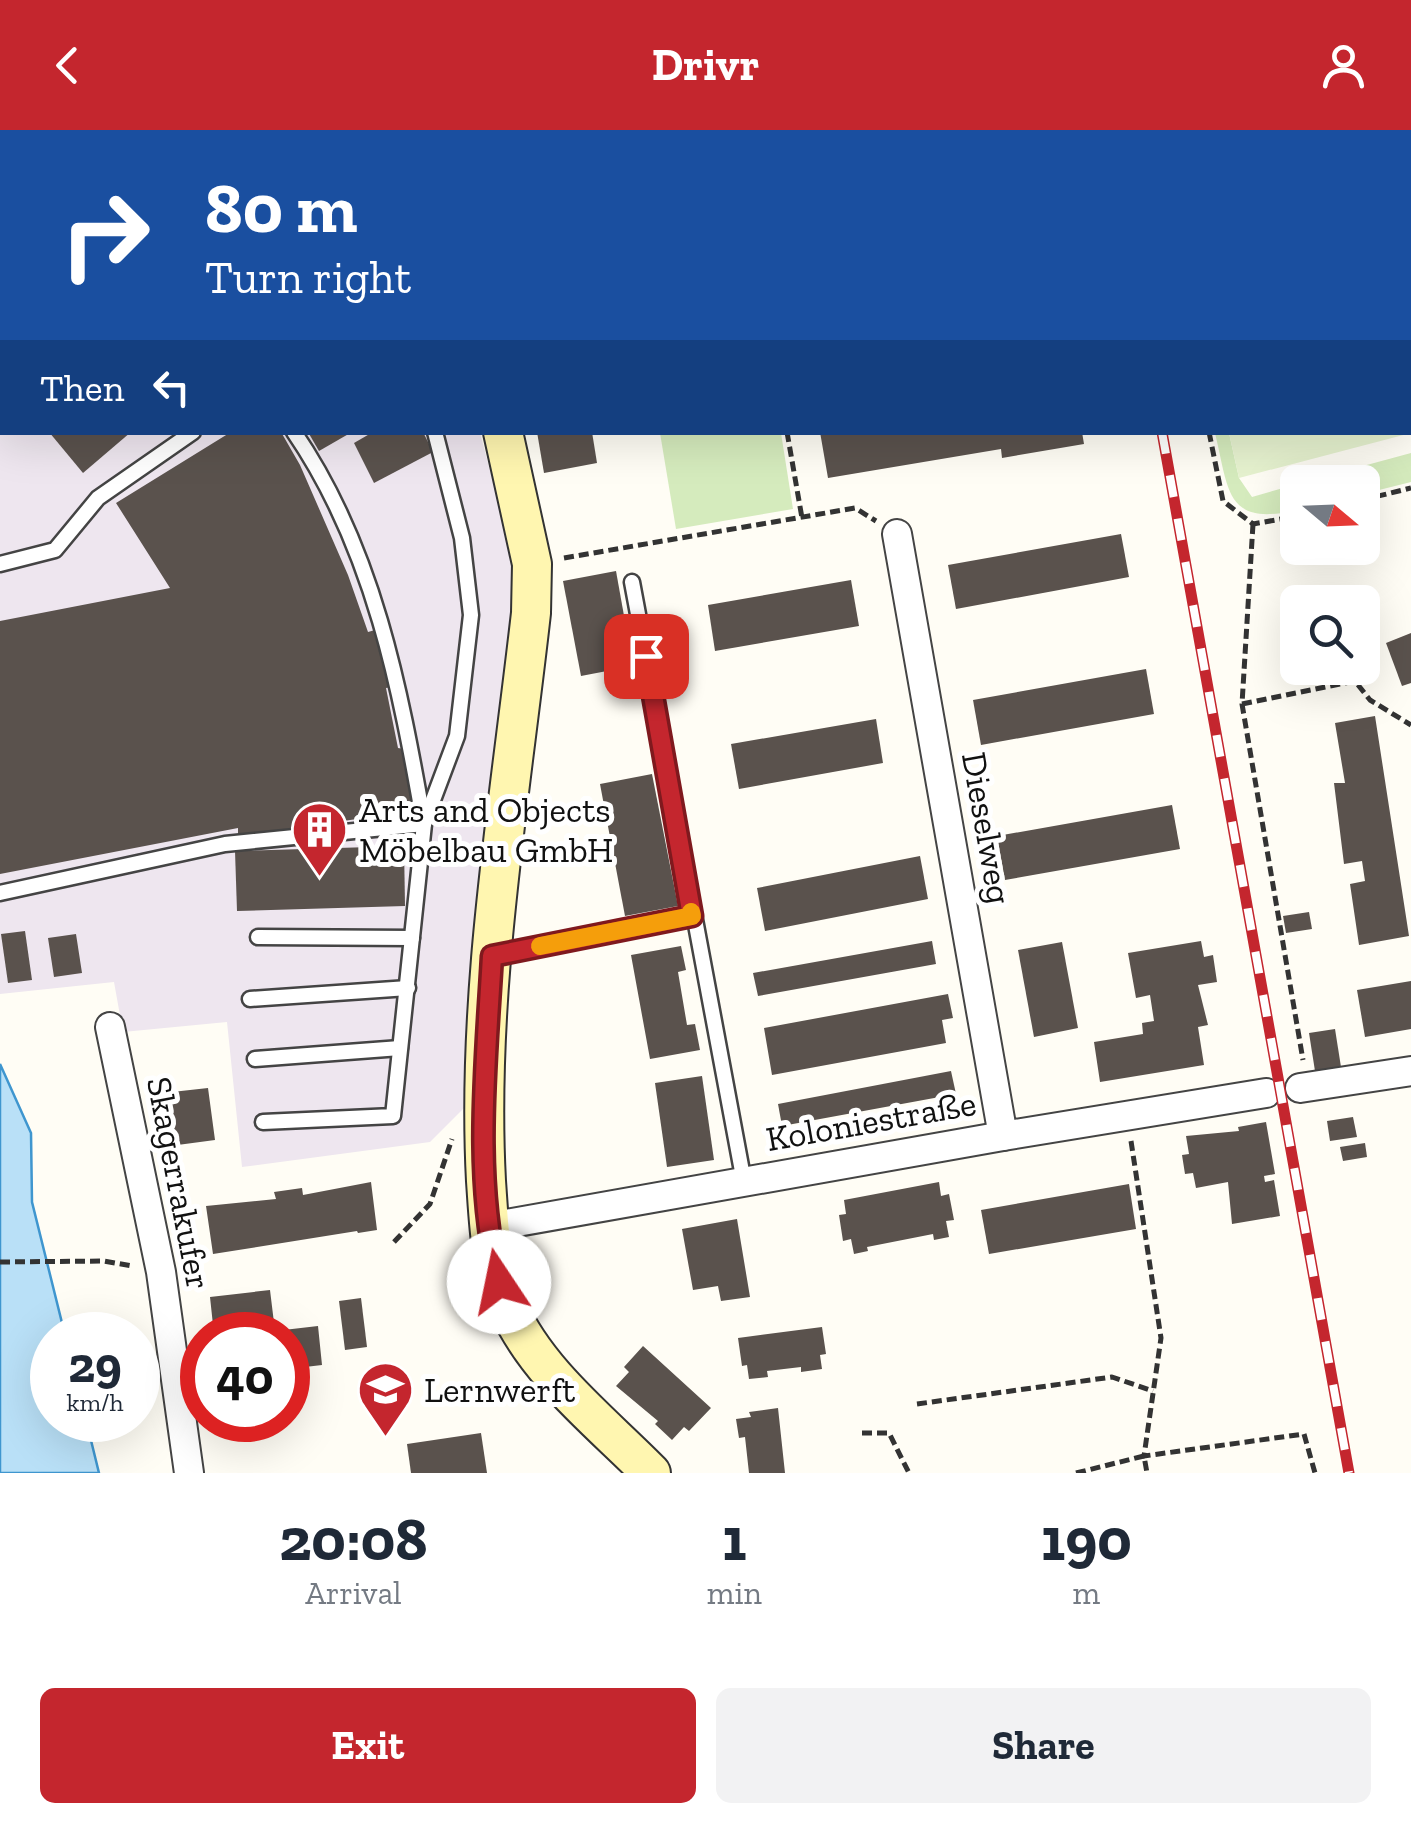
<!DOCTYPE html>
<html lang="en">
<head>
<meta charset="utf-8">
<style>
  body { margin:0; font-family:"Zilla Slab",serif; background:#f2f2f3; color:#1f2937; height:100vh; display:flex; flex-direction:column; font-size:38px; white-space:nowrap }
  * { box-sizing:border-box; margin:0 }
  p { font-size:32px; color:#747a83 }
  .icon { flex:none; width:55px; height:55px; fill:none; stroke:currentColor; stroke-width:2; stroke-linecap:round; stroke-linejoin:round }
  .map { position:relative; height:1343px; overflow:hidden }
  .drawer { display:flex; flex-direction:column; background:#fff; flex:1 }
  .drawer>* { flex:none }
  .hud { position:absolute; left:0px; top:0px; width:1412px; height:305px; box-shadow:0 10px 40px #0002; background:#1a4fa0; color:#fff; overflow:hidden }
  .needle { width:65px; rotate:109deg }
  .buttons { position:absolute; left:1280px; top:335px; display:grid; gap:20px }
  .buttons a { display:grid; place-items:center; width:100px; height:100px; border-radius:15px; background:#fff; box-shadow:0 10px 40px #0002; font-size:50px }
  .speed { position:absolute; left:30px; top:1182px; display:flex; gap:20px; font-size:50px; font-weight:700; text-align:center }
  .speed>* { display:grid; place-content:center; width:130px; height:130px; border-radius:50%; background:#fff; box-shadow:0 10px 40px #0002; line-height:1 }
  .speed small { font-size:25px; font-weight:400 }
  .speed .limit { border:15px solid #d22; background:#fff; color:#111 }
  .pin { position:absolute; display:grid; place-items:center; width:85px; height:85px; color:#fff; margin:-42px; border-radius:20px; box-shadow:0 5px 15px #0006 }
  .me { position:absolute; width:110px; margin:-55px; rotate:349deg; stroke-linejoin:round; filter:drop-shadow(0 0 8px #0008) }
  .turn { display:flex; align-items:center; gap:35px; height:210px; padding:0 40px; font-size:45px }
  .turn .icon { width:130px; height:130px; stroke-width:2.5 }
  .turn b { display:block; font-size:70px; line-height:85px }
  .then { display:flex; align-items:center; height:95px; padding:0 40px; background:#0003; gap:20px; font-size:38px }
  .eta { display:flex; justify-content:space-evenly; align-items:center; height:170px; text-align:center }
  .eta b { font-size:60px; font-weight:700; line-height:70px }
  .button { display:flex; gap:20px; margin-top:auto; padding:20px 40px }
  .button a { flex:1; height:115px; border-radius:15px; background:#c4262e; color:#fff; font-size:40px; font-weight:700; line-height:115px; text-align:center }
  .button a+a { background:#f2f2f3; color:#1f2937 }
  header { display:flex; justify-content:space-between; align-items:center; height:130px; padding:0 40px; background:#c4262e; color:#fff; font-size:45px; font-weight:700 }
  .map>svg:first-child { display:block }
  .industrial { fill:#eee6ef }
  .green { fill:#d5ebbd }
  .pitch { fill:#e6f2cf }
  .water { fill:#b9e0f7; stroke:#3f96cf; stroke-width:2.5 }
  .building { fill:#5a524d }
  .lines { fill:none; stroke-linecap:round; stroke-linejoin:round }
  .lane-casing { stroke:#444; stroke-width:19 }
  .street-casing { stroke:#444; stroke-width:32 }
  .secondary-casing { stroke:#333; stroke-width:42 }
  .path { stroke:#333; stroke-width:5; stroke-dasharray:10 5; stroke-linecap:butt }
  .lane { stroke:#fff; stroke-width:14 }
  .street { stroke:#fff; stroke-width:28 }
  .secondary { stroke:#fff6b0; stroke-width:38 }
  .rail-casing { stroke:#c4262e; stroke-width:11 }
  .rail { stroke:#fff; stroke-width:8; stroke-dasharray:22; stroke-linecap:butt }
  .route-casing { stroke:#7f191e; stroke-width:25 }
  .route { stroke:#c4262e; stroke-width:18 }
  .slow { stroke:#f59e0b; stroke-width:18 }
  .labels { text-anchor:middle; stroke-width:10; stroke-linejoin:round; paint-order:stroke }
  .poi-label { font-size:35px; fill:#111; stroke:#fff; text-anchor:start }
  .street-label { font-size:35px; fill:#111; stroke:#fff }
</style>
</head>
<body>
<header><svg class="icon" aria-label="back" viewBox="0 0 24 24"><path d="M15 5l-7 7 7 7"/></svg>Drivr<svg class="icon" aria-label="person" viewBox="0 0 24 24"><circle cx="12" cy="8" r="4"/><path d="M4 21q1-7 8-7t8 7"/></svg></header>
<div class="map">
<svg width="1411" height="1343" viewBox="0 0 1411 1343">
  <rect width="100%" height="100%" fill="#fffdf5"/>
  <path class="industrial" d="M 0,0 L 405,0 L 405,2 L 2,2 L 2,302 L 480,303 L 508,408 L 517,481 L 466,976 L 430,1012 L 242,1037 L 227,892 L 123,902 L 114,852 L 0,864 Z"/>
  <g class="green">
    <path d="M 660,303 L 781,303 L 793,379 L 676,399 Z"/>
    <path d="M 1215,303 L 1229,303 L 1239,348 L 1252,367 L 1297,354 L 1297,380 C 1225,397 1229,360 1215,303 Z"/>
    <path d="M 1411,323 L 1411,352 L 1363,364 L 1362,352 L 1304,352 Z"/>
  </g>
  <path class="pitch" d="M 1411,36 L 1411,303 L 1239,348 L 1229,303 L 1410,302 Z"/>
  <path class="water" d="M 0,934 L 31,1003 L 32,1072 L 65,1205 L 52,1205 L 52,1290 L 86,1290 L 99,1343 L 0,1343 Z"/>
  <g class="building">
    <path d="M 49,302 L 131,302 L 83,343 Z"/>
    <path d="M 231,302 L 281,302 L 300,335 L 348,445 L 368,502 L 375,500 L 392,557 L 386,558 L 398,618 L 404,619 L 413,681 L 238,706 L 238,698 L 0,744 L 0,491 L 170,458 L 116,373 Z"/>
    <path d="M 308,302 L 352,302 L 319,321 Z"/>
    <path d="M 373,302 L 423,302 L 433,322 L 374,353 L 354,313 Z"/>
    <path d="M 537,302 L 592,302 L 597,333 L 544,343 Z"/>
    <path d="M 820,302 L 1082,302 L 1084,314 L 1002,328 L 1001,319 L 828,348 Z"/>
    <path d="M 1121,404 L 1129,447 L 956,479 L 948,435 Z"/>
    <path d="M 616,441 L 633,536 L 581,546 L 563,451 Z"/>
    <path d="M 851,450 L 859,496 L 715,521 L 708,475 Z"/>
    <path d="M 1411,503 L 1411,553 L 1402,556 L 1386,513 Z"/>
    <path d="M 1146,539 L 1154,584 L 981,615 L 973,570 Z"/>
    <path d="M 1375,586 L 1409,806 L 1359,815 L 1350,754 L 1365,751 L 1362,731 L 1344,734 L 1334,653 L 1345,653 L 1335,593 Z"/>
    <path d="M 876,589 L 883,633 L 739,659 L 731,614 Z"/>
    <path d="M 652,644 L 678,776 L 625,786 L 600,654 Z"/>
    <path d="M 1172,675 L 1180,719 L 1005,750 L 997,706 Z"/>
    <path d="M 404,716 L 405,776 L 237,781 L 235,721 Z"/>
    <path d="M 920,726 L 928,769 L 765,801 L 757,758 Z"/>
    <path d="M 1309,782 L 1312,799 L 1286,803 L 1283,786 Z"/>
    <path d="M 25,801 L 32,850 L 8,853 L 1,804 Z"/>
    <path d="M 76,804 L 82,843 L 54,847 L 48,808 Z"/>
    <path d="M 932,811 L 936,834 L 758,866 L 753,843 Z"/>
    <path d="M 1201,811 L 1204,827 L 1213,825 L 1217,852 L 1198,855 L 1208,895 L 1198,897 L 1204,935 L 1100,952 L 1094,912 L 1143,904 L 1142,893 L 1154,891 L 1150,865 L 1136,868 L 1128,823 Z"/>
    <path d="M 1062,812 L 1078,898 L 1034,907 L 1018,820 Z"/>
    <path d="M 681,816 L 686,840 L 678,842 L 687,895 L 695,894 L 700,920 L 650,929 L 631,825 Z"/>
    <path d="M 1411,851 L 1411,899 L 1365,907 L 1357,860 Z"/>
    <path d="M 948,864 L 953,888 L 942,890 L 946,913 L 772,945 L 764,898 Z"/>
    <path d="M 1335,899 L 1341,937 L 1315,941 L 1309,903 Z"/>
    <path d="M 951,941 L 956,964 L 782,996 L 778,974 Z"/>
    <path d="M 702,946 L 714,1030 L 667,1037 L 655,953 Z"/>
    <path d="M 208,958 L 215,1010 L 155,1018 L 150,981 L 164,979 L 163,963 Z"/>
    <path d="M 1353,987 L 1357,1007 L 1330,1011 L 1327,991 Z"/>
    <path d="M 1266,992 L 1275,1044 L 1264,1046 L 1265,1052 L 1274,1050 L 1280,1086 L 1232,1094 L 1228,1052 L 1196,1058 L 1193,1043 L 1185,1044 L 1182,1025 L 1189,1024 L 1186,1006 L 1239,1001 L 1238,997 Z"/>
    <path d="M 1365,1013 L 1367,1027 L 1343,1031 L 1340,1017 Z"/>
    <path d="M 371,1052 L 377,1100 L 358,1103 L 357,1101 L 213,1124 L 206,1076 L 276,1069 L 274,1062 L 302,1058 L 303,1065 Z"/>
    <path d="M 939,1052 L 941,1066 L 949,1064 L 954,1090 L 946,1091 L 949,1107 L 934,1110 L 933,1104 L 867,1117 L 868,1121 L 854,1124 L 851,1109 L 843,1111 L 839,1085 L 846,1084 L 844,1070 Z"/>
    <path d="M 1129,1054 L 1136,1099 L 989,1124 L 981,1080 Z"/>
    <path d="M 737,1089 L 750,1167 L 721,1171 L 718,1156 L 693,1160 L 682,1099 Z"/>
    <path d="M 270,1160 L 275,1201 L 318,1196 L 322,1235 L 288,1239 L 288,1205 L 220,1205 L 219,1194 L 213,1195 L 210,1167 Z"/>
    <path d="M 361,1168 L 367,1217 L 345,1220 L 339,1171 Z"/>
    <path d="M 822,1197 L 826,1224 L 820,1225 L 822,1239 L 801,1242 L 801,1237 L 767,1241 L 768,1247 L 749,1249 L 747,1235 L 742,1236 L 738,1208 Z"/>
    <path d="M 643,1216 L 711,1278 L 689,1301 L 684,1297 L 672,1310 L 655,1294 L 658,1291 L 616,1256 L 629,1242 L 624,1237 Z"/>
    <path d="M 778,1278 L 785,1343 L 749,1343 L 745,1307 L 739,1308 L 736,1289 L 751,1287 L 749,1282 Z"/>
    <path d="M 481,1303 L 487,1343 L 411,1343 L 407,1314 Z"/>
  </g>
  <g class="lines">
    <defs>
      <g id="lane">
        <path d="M 375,0 L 376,2"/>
        <path d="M 218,2 L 220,0"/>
        <path d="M 310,2 L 311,0"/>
        <path d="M 0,194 L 2,193"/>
        <path d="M 0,434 L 55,420 L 98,368 L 193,302"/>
        <path d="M 632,452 L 744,1052"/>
        <path d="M 0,763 L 225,714 L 424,694 C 400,558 374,419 294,302"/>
        <path d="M 258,807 L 412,808"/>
        <path d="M 493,826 L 692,786"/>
        <path d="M 250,869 L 408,858"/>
        <path d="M 255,929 L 400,918"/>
        <path d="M 263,992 L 393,986 L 424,694 L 457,606 L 471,485 L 462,408 L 435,302"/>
      </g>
      <g id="street">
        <path d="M 738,0 L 738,2"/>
        <path d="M 897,404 L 1003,1006"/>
        <path d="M 110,897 L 161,1142 L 189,1343"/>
        <path d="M 1300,958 L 1411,941"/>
        <path d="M 489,1097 L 1003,1006 L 1266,963"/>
      </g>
      <g id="secondary">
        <path d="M 433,0 L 434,2"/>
        <path d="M 503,302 L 532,434 L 531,483 C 510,670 476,862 486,1051 C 489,1093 490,1138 508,1177 C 537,1243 602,1293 651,1343"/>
      </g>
    </defs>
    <use href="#lane" class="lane-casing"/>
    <use href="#street" class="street-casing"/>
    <use href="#secondary" class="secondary-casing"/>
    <g class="path">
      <path d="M 1086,0 L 1087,2"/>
      <path d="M 902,2 L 916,0"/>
      <path d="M 787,302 L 802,388"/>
      <path d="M 1209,302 L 1223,371 L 1253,394 L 1298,386"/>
      <path d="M 1362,370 L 1411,358"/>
      <path d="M 1253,394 L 1242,574 L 1303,930"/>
      <path d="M 564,428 L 855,378 L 876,391"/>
      <path d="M 1242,574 L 1355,551 L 1370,570 L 1411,595"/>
      <path d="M 1131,1011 L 1161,1208 L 1144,1326 L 1304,1304 L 1315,1343"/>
      <path d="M 394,1112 L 430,1074 L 452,1009"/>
      <path d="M 0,1132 L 104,1131 L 132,1136"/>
      <path d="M 917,1274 L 1112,1247 L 1153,1261"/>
      <path d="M 862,1303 L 889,1303 L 909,1343"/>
      <path d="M 1076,1343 L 1144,1326 L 1147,1343"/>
    </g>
    <use href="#lane" class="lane"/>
    <use href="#street" class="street"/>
    <use href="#secondary" class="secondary"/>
    <defs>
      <g id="rail">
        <path d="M 1019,0 L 1020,2"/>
        <path d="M 1162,302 L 1349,1343"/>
      </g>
    </defs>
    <use href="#rail" class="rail-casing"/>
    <use href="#rail" class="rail"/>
  </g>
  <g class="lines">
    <defs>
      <path id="route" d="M 499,1152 C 473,1047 486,933 492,826 L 692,786 L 646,526"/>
    </defs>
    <use href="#route" class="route-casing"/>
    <use href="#route" class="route"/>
    <path class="slow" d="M 540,816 L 692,786 L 691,782"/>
  </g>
  <defs>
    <symbol id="building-pin" viewBox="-11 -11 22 30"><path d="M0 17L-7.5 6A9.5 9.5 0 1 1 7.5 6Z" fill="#c4262e" stroke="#fff"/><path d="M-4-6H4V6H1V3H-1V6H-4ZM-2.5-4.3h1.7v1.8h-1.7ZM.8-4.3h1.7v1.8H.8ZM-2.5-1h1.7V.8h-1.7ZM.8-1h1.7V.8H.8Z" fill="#fff"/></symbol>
    <symbol id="school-pin" viewBox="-11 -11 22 30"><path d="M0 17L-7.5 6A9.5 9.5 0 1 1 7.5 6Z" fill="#c4262e" stroke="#fff"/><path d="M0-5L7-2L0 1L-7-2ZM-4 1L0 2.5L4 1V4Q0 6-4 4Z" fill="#fff"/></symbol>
  </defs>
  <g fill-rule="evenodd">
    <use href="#building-pin" x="288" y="668" width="63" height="86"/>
    <use href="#school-pin" x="354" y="1228" width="63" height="86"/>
  </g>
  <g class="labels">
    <g class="poi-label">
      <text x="359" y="692">Arts and Objects<tspan x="359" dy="40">Möbelbau GmbH</tspan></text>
      <text x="424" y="1272">Lernwerft</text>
    </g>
    <g class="street-label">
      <text transform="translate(987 698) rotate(80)" y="12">Dieselweg</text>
      <text transform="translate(871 991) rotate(-10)" y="12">Koloniestraße</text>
      <text transform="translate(179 1053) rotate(79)" y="12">Skagerrakufer</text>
    </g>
  </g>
</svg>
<div class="buttons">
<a><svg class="needle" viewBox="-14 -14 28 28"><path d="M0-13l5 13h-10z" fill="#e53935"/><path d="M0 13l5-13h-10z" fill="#747a83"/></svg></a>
<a><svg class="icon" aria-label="search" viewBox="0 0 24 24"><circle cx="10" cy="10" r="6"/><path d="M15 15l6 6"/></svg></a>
</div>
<div class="speed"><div>29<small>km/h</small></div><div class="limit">40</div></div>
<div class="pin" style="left:646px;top:526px;background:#d93025"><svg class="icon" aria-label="arrive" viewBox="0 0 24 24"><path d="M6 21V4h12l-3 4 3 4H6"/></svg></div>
<svg class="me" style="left:499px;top:1152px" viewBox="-20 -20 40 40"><circle r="19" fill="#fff"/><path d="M0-13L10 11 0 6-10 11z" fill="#c4262e"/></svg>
<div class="hud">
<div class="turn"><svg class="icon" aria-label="right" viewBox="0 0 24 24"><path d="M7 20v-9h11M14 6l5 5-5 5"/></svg><div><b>80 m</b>Turn right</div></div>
<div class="then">Then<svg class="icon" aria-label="left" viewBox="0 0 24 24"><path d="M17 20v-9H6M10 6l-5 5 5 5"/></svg></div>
</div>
</div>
<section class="drawer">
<div class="eta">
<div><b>20:08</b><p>Arrival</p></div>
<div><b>1</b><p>min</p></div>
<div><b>190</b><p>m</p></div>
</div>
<div class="button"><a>Exit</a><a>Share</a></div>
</section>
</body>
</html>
